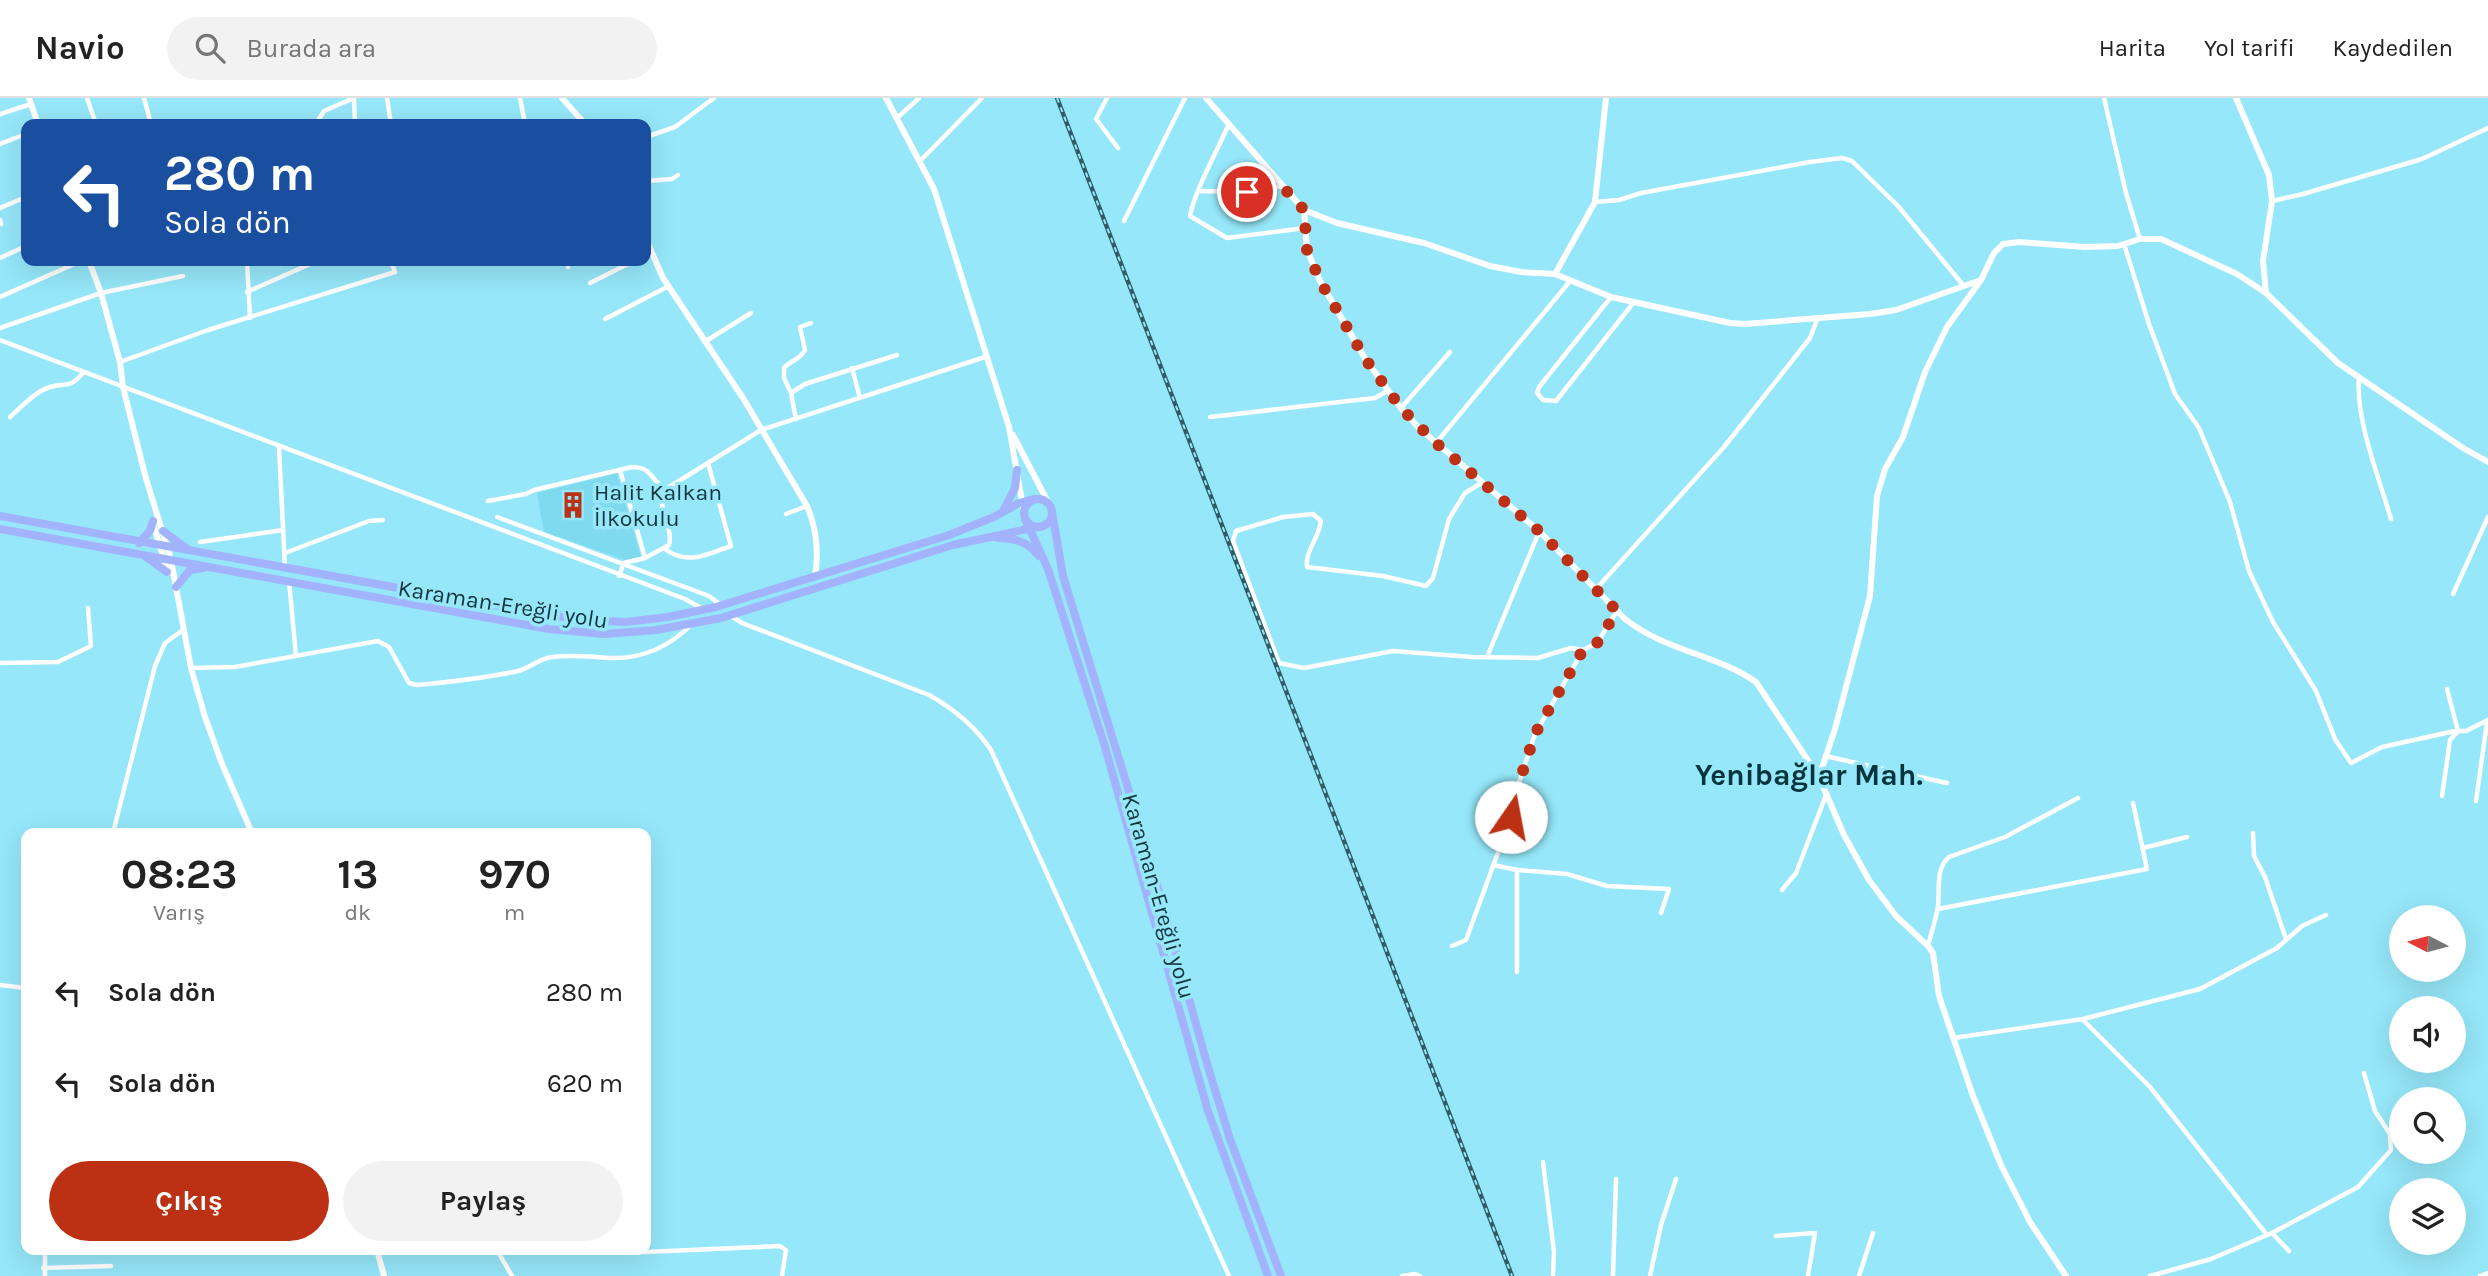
<!DOCTYPE html>
<html lang="tr">
<head>
<meta charset="utf-8">
<style>
  body { margin:0; font-family:Karla,sans-serif; background:#f2f2f2; color:#222; height:100vh; display:flex; flex-direction:column; font-size:26px; white-space:nowrap }
  * { box-sizing:border-box; margin:0 }
  p { font-size:23px; color:#767676 }
  .icon { flex:none; width:38px; height:38px; fill:none; stroke:currentColor; stroke-width:2; stroke-linecap:round; stroke-linejoin:round }
  .map { position:relative; flex:1; overflow:hidden }
  .details { position:absolute; left:21px; top:730px; width:630px; height:427px; display:flex; flex-direction:column; background:#fff; border-radius:14px; box-shadow:0 7px 28px #0002 }
  .details>* { flex:none }
  .guide { position:absolute; left:21px; top:21px; width:630px; height:147px; border-radius:14px; box-shadow:0 7px 28px #0002; background:#1a4fa0; color:#fff; overflow:hidden }
  .needle { width:46px; rotate:276deg }
  .controls { position:absolute; left:2389px; top:807px; display:grid; gap:14px }
  .controls a { display:grid; place-items:center; width:77px; height:77px; border-radius:50%; background:#fff; box-shadow:0 7px 28px #0002; font-size:35px }
  .pin { position:absolute; display:grid; place-items:center; width:60px; height:60px; color:#fff; margin:-30px; border:4px solid #fff; border-radius:50%; box-shadow:0 2px 7px #0007 }
  .me { position:absolute; width:77px; margin:-38px; rotate:12deg; stroke-linejoin:round; filter:drop-shadow(0 0 5px #0008) }
  .turn { display:flex; align-items:center; gap:24px; height:147px; padding:0 28px; font-size:32px }
  .turn .icon { width:91px; height:91px; stroke-width:2.5 }
  .turn b { display:block; font-size:49px; line-height:60px }
  .eta { display:flex; justify-content:space-evenly; align-items:center; height:119px; text-align:center }
  .eta b { font-size:42px; font-weight:700; line-height:49px }
  .button { display:flex; gap:14px; margin-top:auto; padding:14px 28px }
  .button a { flex:1; height:80px; border-radius:42px; background:#bc3113; color:#fff; font-size:28px; font-weight:700; line-height:80px; text-align:center }
  .button a+a { background:#f2f2f2; color:#222 }
  ul { padding:0; list-style:none }
  li { display:flex; align-items:center; gap:21px; height:91px; padding:0 28px }
  li div { flex:1 }
  li b { display:block; font-size:26px }
  li em { font-style:normal }
  header { display:flex; align-items:center; gap:42px; box-sizing:border-box; height:98px; padding:0 35px; background:#fff; border-bottom:2px solid #e0e0e0 }
  header strong { font-size:33px }
  nav { display:flex; gap:38px; margin-inline-start:auto; font-size:24px }
  .search { width:490px; height:63px; background:#f2f2f2; display:flex; align-items:center; gap:18px; box-sizing:border-box; padding:0 24px; border-radius:38px; color:#767676; font-size:26px }
  .map>svg:first-child { display:block }
  .built { fill:#7fdaef }
  .lines { fill:none; stroke-linecap:round; stroke-linejoin:round }
  .minor { stroke:#fff; stroke-width:4.5 }
  .tertiary { stroke:#fff; stroke-width:6 }
  .secondary { stroke:#fff; stroke-width:6 }
  .trunk { stroke:#a3b3fb; stroke-width:8 }
  .rail-casing { stroke:#2f5c66; stroke-width:4.5 }
  .rail { stroke:#95e7f9; stroke-width:2; stroke-dasharray:5; stroke-linecap:butt }
  .route { stroke:#bc3113; stroke-width:12; stroke-dasharray:0 21.6 }
  .labels { text-anchor:middle; stroke-width:7; stroke-linejoin:round; paint-order:stroke }
  .poi-label { font-size:23px; fill:#13363e; stroke:#95e7f9; text-anchor:start }
  .street-label { font-size:23px; fill:#13363e; stroke:#95e7f9 }
  .district-label { font-size:30px; font-weight:bold; fill:#04353e; stroke:#95e7f9 }
</style>
</head>
<body>
<header>
<strong>Navio</strong>
<div class="search"><svg class="icon" aria-label="search" viewBox="0 0 24 24"><circle cx="10" cy="10" r="6"/><path d="M15 15l6 6"/></svg>Burada ara</div>
<nav><a>Harita</a><a>Yol tarifi</a><a>Kaydedilen</a></nav>
</header>
<div class="map">
<svg width="2488" height="1178" viewBox="0 0 2488 1178">
  <rect width="100%" height="100%" fill="#95e7f9"/>
  <path class="built" d="M 617,375 L 641,459 L 625,462 L 544,434 L 537,395 Z"/>
  <g class="lines">
    <g class="minor">
      <path d="M 87,0 L 96,26"/>
      <path d="M 144,0 L 151,26"/>
      <path d="M 354,0 L 355,26"/>
      <path d="M 387,0 L 391,26"/>
      <path d="M 520,0 L 525,26"/>
      <path d="M 1107,0 L 1096,21 L 1118,50"/>
      <path d="M 2104,0 L 2126,95 L 2140,141"/>
      <path d="M 0,16 L 31,6"/>
      <path d="M 897,20 L 919,0"/>
      <path d="M 316,26 L 324,13 L 354,0"/>
      <path d="M 1229,26 C 1218,51 1194,94 1190,118 L 1227,140 L 1305,130"/>
      <path d="M 646,39 L 675,29 L 714,0"/>
      <path d="M 0,46 L 26,36"/>
      <path d="M 920,63 L 982,0"/>
      <path d="M 646,83 L 672,81 L 678,77"/>
      <path d="M 1199,93 L 1247,94 L 1282,88"/>
      <path d="M 2272,103 L 2303,96 L 2422,61 L 2488,30"/>
      <path d="M 1595,104 L 1619,102 L 1641,95 L 1810,64 L 1842,60 L 1852,63 L 1898,108 L 1963,187"/>
      <path d="M 0,110 L 26,99"/>
      <path d="M 0,122 L 1,126"/>
      <path d="M 1124,123 L 1185,0"/>
      <path d="M 2124,146 L 2149,226 L 2175,296 L 2199,330 L 2230,404 L 2249,473 L 2273,524 L 2316,593 L 2335,641 L 2351,665 L 2382,649 L 2455,633 L 2466,633 L 2488,622"/>
      <path d="M 0,160 L 26,148"/>
      <path d="M 247,163 L 250,220"/>
      <path d="M 567,163 L 568,169"/>
      <path d="M 590,185 L 634,163"/>
      <path d="M 247,194 L 317,163"/>
      <path d="M 0,199 L 81,163"/>
      <path d="M 1611,199 L 1539,289 L 1537,295 L 1543,302 L 1556,303 L 1634,204"/>
      <path d="M 605,221 L 669,188"/>
      <path d="M 0,230 L 101,195 L 183,178"/>
      <path d="M 0,242 L 685,501 L 703,511"/>
      <path d="M 706,243 L 751,215"/>
      <path d="M 120,264 L 208,232 L 395,174 L 391,163"/>
      <path d="M 852,270 L 860,300"/>
      <path d="M 2359,279 C 2355,320 2379,380 2391,421"/>
      <path d="M 791,295 L 784,280 L 784,270 C 791,262 800,262 805,252 L 800,229 L 811,225"/>
      <path d="M 1401,310 L 1450,254"/>
      <path d="M 10,319 C 20,310 36,293 50,289 C 68,283 67,293 84,274"/>
      <path d="M 1210,319 L 1375,300 L 1389,292"/>
      <path d="M 796,321 L 791,295 L 805,286 L 897,257"/>
      <path d="M 1436,345 L 1571,182"/>
      <path d="M 279,349 L 285,470"/>
      <path d="M 620,372 L 645,460"/>
      <path d="M 1483,384 L 1465,395 L 1449,421 L 1433,480 L 1426,488 L 1383,478 L 1307,469 C 1305,453 1319,440 1321,423 L 1313,416 L 1283,419 L 1236,433 L 1233,443 L 1279,565 L 1304,570 L 1393,553 L 1472,559 L 1538,560 L 1571,550 L 1583,552"/>
      <path d="M 488,403 L 526,396 L 534,392 L 632,369 C 653,369 650,383 666,391"/>
      <path d="M 786,416 L 807,408"/>
      <path d="M 497,419 L 709,498 L 721,507"/>
      <path d="M 200,444 L 283,432"/>
      <path d="M 665,451 C 688,468 707,456 731,448 L 708,365"/>
      <path d="M 285,455 L 369,423 L 383,422"/>
      <path d="M 619,478 L 624,465 L 645,460 L 669,447 C 674,428 654,408 666,391 L 761,332 L 985,259"/>
      <path d="M 289,483 L 296,558"/>
      <path d="M 1596,491 L 1724,349 L 1810,240 L 1818,219"/>
      <path d="M 2453,496 L 2488,419"/>
      <path d="M 731,518 L 742,525 L 929,597 C 954,611 975,628 991,652 L 1229,1178"/>
      <path d="M 1487,559 L 1539,434"/>
      <path d="M 0,565 L 58,564 L 91,548 L 88,510"/>
      <path d="M 191,570 L 235,569 L 378,543 L 389,549 L 409,585 L 417,587 C 450,584 485,580 518,573 C 530,570 540,560 552,559 C 572,556 591,559 611,560 C 643,561 670,548 692,526"/>
      <path d="M 1825,658 L 1947,685"/>
      <path d="M 2442,698 L 2450,642 L 2458,633 L 2447,591"/>
      <path d="M 2476,703 L 2487,624"/>
      <path d="M 113,735 L 155,568 L 165,545 L 183,532"/>
      <path d="M 2253,735 L 2254,758 L 2265,779 L 2286,841"/>
      <path d="M 2143,750 L 2187,739"/>
      <path d="M 1493,767 L 1517,772 L 1567,776 L 1607,788 L 1669,791 L 1661,815"/>
      <path d="M 1517,772 L 1517,874"/>
      <path d="M 1782,792 L 1796,775 L 1826,697"/>
      <path d="M 1938,811 L 2147,771 L 2133,705"/>
      <path d="M 1452,848 L 1466,842 L 1511,719 L 1514,700 L 1535,636 L 1583,552 L 1597,545 L 1617,513"/>
      <path d="M 1928,848 C 1931,835 1936,822 1938,808 C 1940,792 1935,771 1949,759 L 2005,739 L 2078,700"/>
      <path d="M 0,887 L 26,890"/>
      <path d="M 2083,922 L 2150,989 L 2267,1137"/>
      <path d="M 1953,940 L 2083,921 L 2200,891 L 2277,850 L 2302,828 L 2326,817"/>
      <path d="M 1543,1064 L 1554,1154 L 1553,1178"/>
      <path d="M 2272,1135 L 2289,1153"/>
      <path d="M 1776,1138 L 1815,1135 L 1808,1178"/>
      <path d="M 45,1152 L 45,1178"/>
      <path d="M 497,1152 L 512,1178"/>
      <path d="M 615,1152 L 645,1154 L 780,1148 L 786,1152 L 782,1178"/>
      <path d="M 43,1170 L 111,1168"/>
      <path d="M 1402,1178 L 1415,1176 L 1420,1178"/>
      <path d="M 1613,1178 L 1616,1081"/>
      <path d="M 1650,1178 L 1661,1127 L 1676,1081"/>
      <path d="M 1859,1178 L 1873,1135"/>
      <path d="M 2150,1178 L 2211,1161 L 2272,1135 L 2358,1089 L 2391,1052 L 2390,1036 L 2375,1013 L 2364,975"/>
      <path d="M 2480,1178 L 2488,1175"/>
    </g>
    <g class="tertiary">
      <path d="M 29,0 L 38,26"/>
      <path d="M 562,0 L 585,26"/>
      <path d="M 1206,0 L 1304,112 L 1337,125 L 1424,145 L 1490,168 L 1521,174 L 1555,176 L 1611,199 L 1730,225 L 1745,226 L 1870,216 L 1896,212 L 1981,182"/>
      <path d="M 2236,0 L 2269,77 L 2272,103 L 2263,163 L 2266,195"/>
      <path d="M 1304,112 L 1307,152 L 1320,183 L 1366,262 L 1401,310 L 1418,329 L 1539,433 L 1625,521 C 1667,554 1716,556 1756,584 L 1819,679 L 1844,737 L 1869,782 L 1896,818 L 1928,848 L 1933,855 L 1939,898 L 1973,998 L 2001,1067 L 2030,1124 L 2066,1178"/>
      <path d="M 646,141 L 663,180 L 743,300 L 807,408 C 817,431 819,454 815,479"/>
      <path d="M 89,163 L 101,195 L 120,264 L 123,289 L 145,377 L 171,462 L 191,570 L 205,619 L 222,666 L 252,735"/>
      <path d="M 1555,176 L 1595,104 L 1606,0"/>
      <path d="M 153,425 L 168,475"/>
      <path d="M 1819,679 L 1835,631 L 1870,498 L 1877,398 L 1885,371 L 1903,339 L 1925,274 L 1947,229 L 1981,182 L 1994,155 L 2003,146 L 2019,144 L 2085,149 L 2118,148 L 2140,141 L 2161,141 L 2237,176 L 2266,195 L 2338,265 L 2463,350 L 2488,364"/>
      <path d="M 377,1152 L 384,1178"/>
    </g>
    <g class="secondary">
      <path d="M 886,0 L 934,91 L 1009,329 L 1024,414"/>
      <path d="M 1013,337 L 1049,406"/>
    </g>
    <g class="trunk">
      <circle cx="1038" cy="415" r="14"/>
      <path d="M 1004,411 L 1015,390 L 1017,372"/>
      <path d="M 1052,414 L 1063,478 L 1153,772 L 1208,969 L 1230,1041 L 1281,1178"/>
      <path d="M 0,418 L 537,515 L 582,522 L 626,524 L 668,519 L 716,509 L 949,437 L 994,419 L 1019,405 L 1034,401"/>
      <path d="M 1026,423 L 1048,471 L 1105,649 L 1208,1013 L 1268,1178"/>
      <path d="M 0,431 L 549,531 L 604,536 L 656,532 L 721,520 L 953,447 L 1037,429"/>
      <path d="M 163,433 L 186,450"/>
      <path d="M 998,440 C 1015,440 1028,444 1039,458"/>
      <path d="M 139,445 L 150,433 L 153,423"/>
      <path d="M 146,459 L 167,474"/>
      <path d="M 176,489 L 190,472 L 203,470"/>
    </g>
    <defs>
      <path id="rail" d="M 1057,0 L 1512,1178"/>
    </defs>
    <use href="#rail" class="rail-casing"/>
    <use href="#rail" class="rail"/>
  </g>
  <g class="lines">
    <path class="route" d="M 1247,94 L 1282,88 L 1304,112 L 1307,152 L 1320,183 L 1366,262 L 1401,310 L 1436,345 L 1539,433 L 1617,513 L 1597,545 L 1583,552 L 1535,636 L 1514,700 L 1511,719"/>
  </g>
  <defs>
    <symbol id="building-bare" viewBox="-9 -9 18 18"><path d="M-4-6H4V6H1V3H-1V6H-4ZM-2.5-4.3h1.7v1.8h-1.7ZM.8-4.3h1.7v1.8H.8ZM-2.5-1h1.7V.8h-1.7ZM.8-1h1.7V.8H.8Z" fill="#bc3113" stroke="#95e7f9" stroke-width="2.5" paint-order="stroke"/></symbol>
  </defs>
  <g fill-rule="evenodd">
    <use href="#building-bare" x="554" y="388" width="38" height="38"/>
  </g>
  <g class="labels">
    <g class="poi-label">
      <text x="594" y="402">Halit Kalkan<tspan x="594" dy="26">İlkokulu</tspan></text>
    </g>
    <g class="street-label">
      <text transform="translate(503 506) rotate(9)" y="8">Karaman-Ereğli yolu</text>
      <text transform="translate(1159 798) rotate(74)" y="8">Karaman-Ereğli yolu</text>
    </g>
    <g class="district-label">
      <text x="1809" y="687">Yenibağlar Mah.</text>
    </g>
  </g>
</svg>
<div class="controls">
<a><svg class="needle" viewBox="-14 -14 28 28"><path d="M0-13l5 13h-10z" fill="#e53935"/><path d="M0 13l5-13h-10z" fill="#767676"/></svg></a>
<a><svg class="icon" aria-label="sound" viewBox="0 0 24 24"><path d="M4 9h4l5-4v14l-5-4H4zM17 9q2 3 0 6"/></svg></a>
<a><svg class="icon" aria-label="search" viewBox="0 0 24 24"><circle cx="10" cy="10" r="6"/><path d="M15 15l6 6"/></svg></a>
<a><svg class="icon" aria-label="layers" viewBox="0 0 24 24"><path d="M12 4l9 5-9 5-9-5zM3 14l9 5 9-5"/></svg></a>
</div>
<div class="pin" style="left:1247px;top:94px;background:#d93025"><svg class="icon" aria-label="arrive" viewBox="0 0 24 24"><path d="M6 21V4h12l-3 4 3 4H6"/></svg></div>
<svg class="me" style="left:1511px;top:719px" viewBox="-20 -20 40 40"><circle r="19" fill="#fff"/><path d="M0-13L10 11 0 6-10 11z" fill="#bc3113"/></svg>
<div class="guide">
<div class="turn"><svg class="icon" aria-label="left" viewBox="0 0 24 24"><path d="M17 20v-9H6M10 6l-5 5 5 5"/></svg><div><b>280 m</b>Sola dön</div></div>
</div>
<section class="details">
<div class="eta">
<div><b>08:23</b><p>Varış</p></div>
<div><b>13</b><p>dk</p></div>
<div><b>970</b><p>m</p></div>
</div>
<ul>
<li><svg class="icon" aria-label="left" viewBox="0 0 24 24"><path d="M17 20v-9H6M10 6l-5 5 5 5"/></svg><div><b>Sola dön</b></div><em>280 m</em></li>
<li><svg class="icon" aria-label="left" viewBox="0 0 24 24"><path d="M17 20v-9H6M10 6l-5 5 5 5"/></svg><div><b>Sola dön</b></div><em>620 m</em></li>
</ul>
<div class="button"><a>Çıkış</a><a>Paylaş</a></div>
</section>
</div>
</body>
</html>
